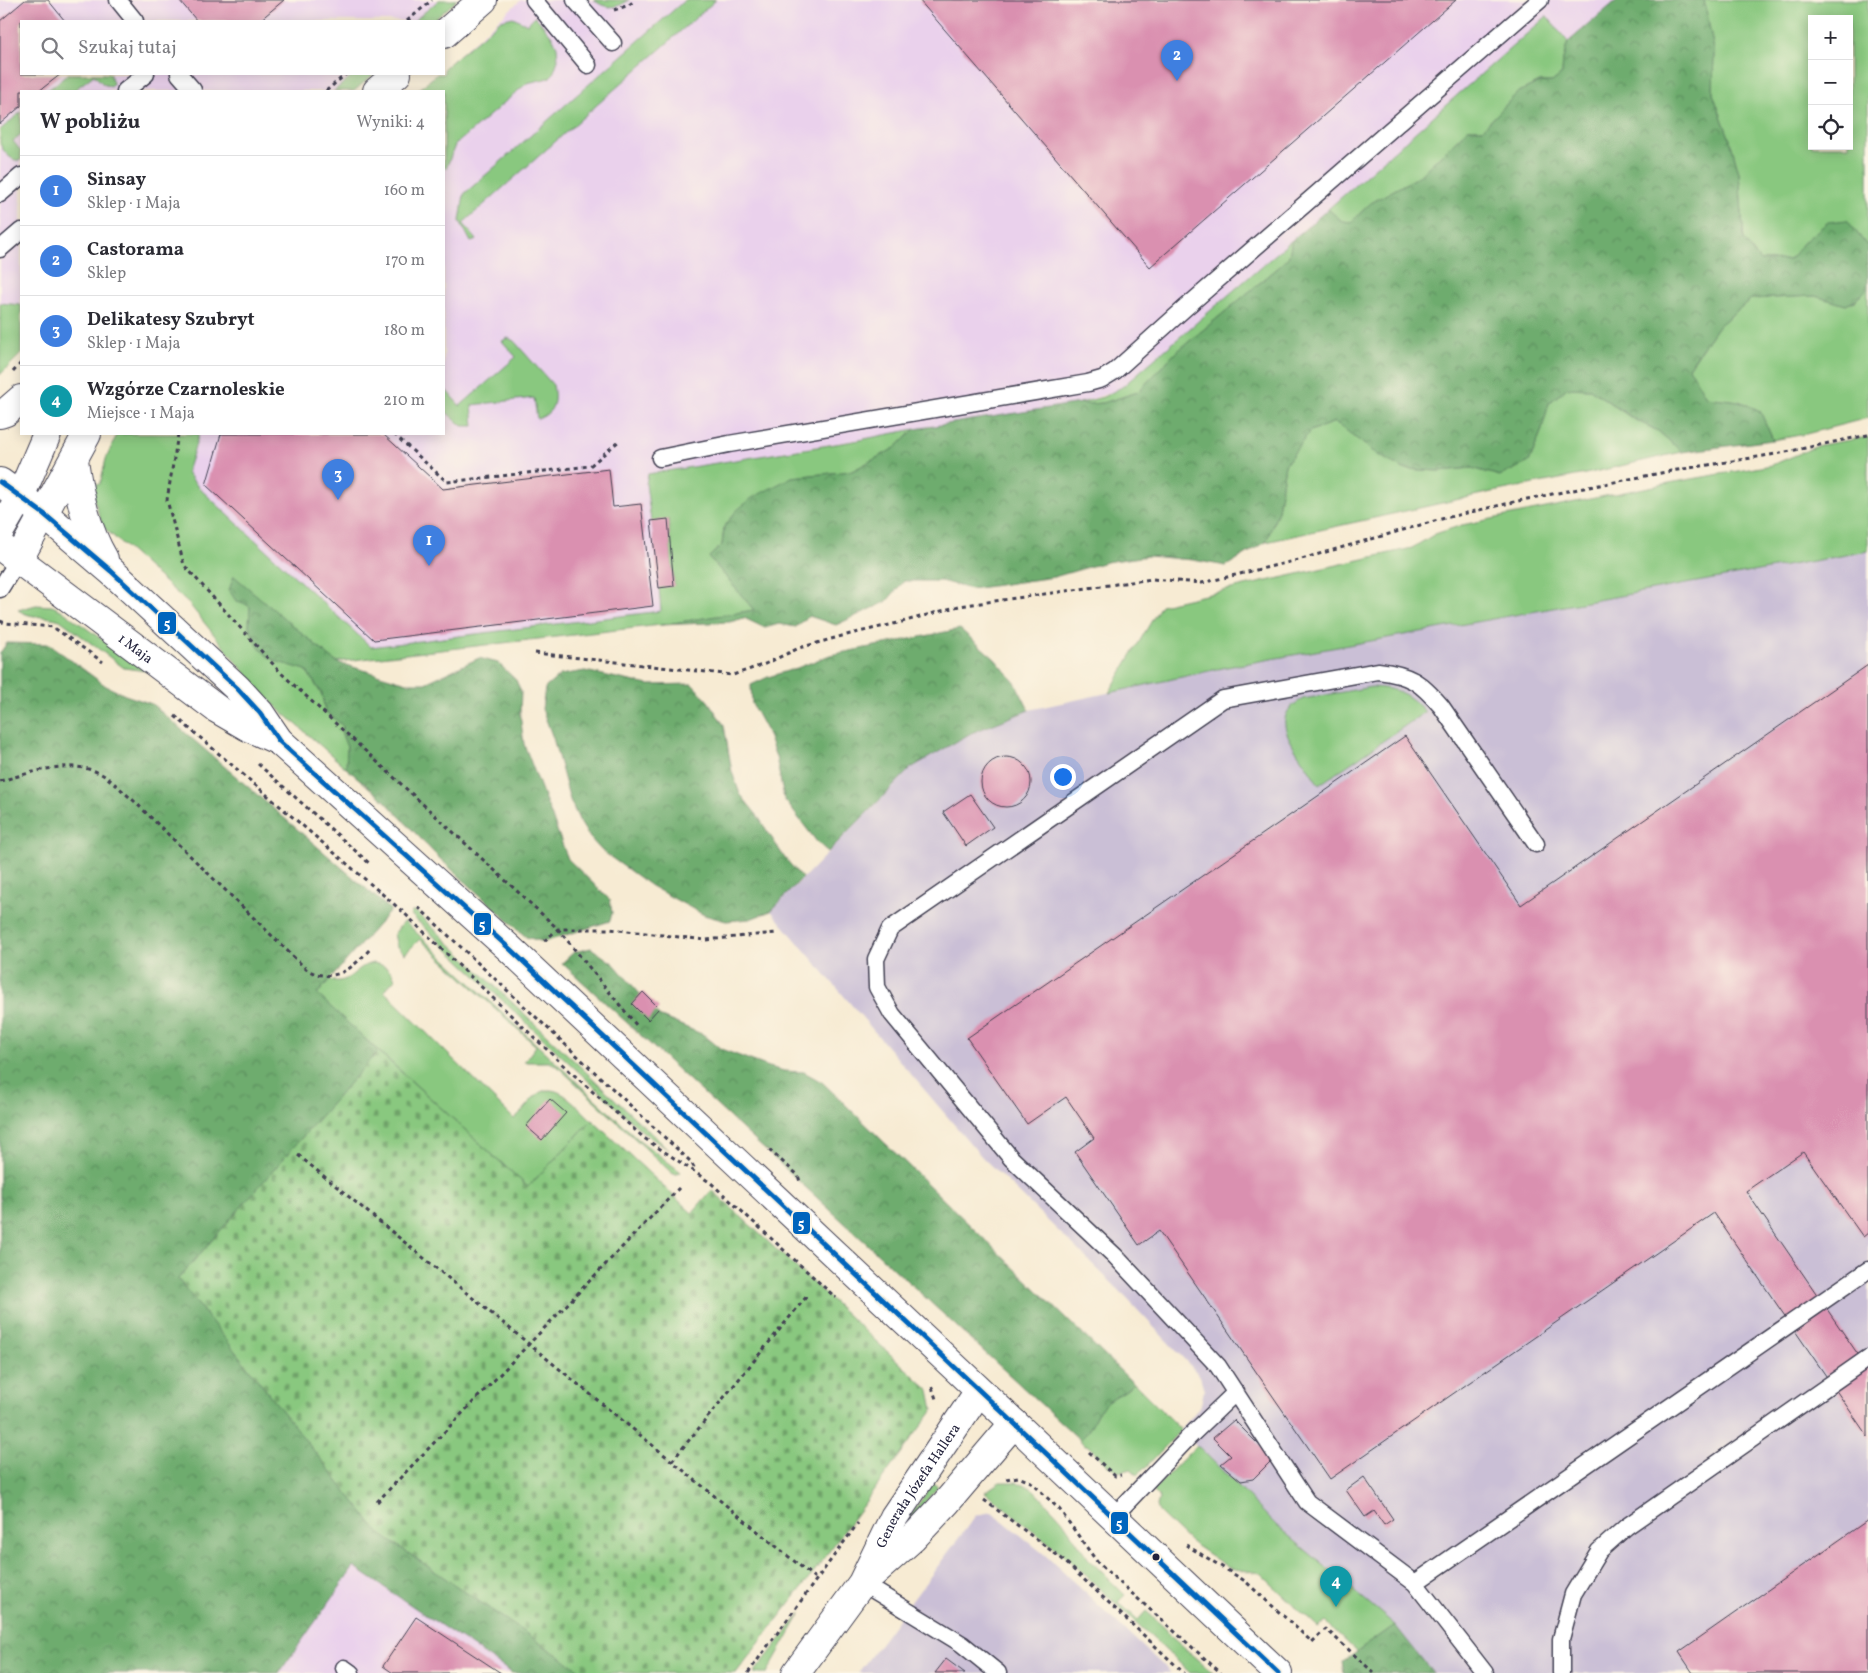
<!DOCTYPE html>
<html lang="pl">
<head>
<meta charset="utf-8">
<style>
	:root { --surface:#fff; --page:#f7f7f7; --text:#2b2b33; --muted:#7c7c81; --line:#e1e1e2; --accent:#d93025 }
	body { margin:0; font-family:Vollkorn,serif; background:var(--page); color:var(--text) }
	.controls { position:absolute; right:15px; top:15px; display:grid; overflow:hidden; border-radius:0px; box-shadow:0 2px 12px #0003 }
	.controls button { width:45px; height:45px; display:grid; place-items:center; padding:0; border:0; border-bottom:1px solid var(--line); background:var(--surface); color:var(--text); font:25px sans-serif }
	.you { position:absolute; left:1062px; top:776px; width:18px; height:18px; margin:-12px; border:4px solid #fff; border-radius:50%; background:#1a73e8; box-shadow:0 0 0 8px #1a73e833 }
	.badge { display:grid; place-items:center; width:32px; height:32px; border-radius:50%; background:var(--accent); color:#fff; font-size:16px; font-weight:700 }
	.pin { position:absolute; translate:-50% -41px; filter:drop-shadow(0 1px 2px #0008) }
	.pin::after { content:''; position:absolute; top:26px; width:18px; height:15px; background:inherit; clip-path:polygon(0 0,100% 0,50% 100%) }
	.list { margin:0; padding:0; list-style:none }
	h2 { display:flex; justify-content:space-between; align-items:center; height:65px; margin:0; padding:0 20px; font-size:21px }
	h2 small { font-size:16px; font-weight:400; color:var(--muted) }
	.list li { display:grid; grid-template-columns:32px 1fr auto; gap:15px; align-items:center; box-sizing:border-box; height:70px; padding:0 20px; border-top:1px solid var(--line) }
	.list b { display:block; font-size:19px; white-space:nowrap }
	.list p { margin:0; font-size:16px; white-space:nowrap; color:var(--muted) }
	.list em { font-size:16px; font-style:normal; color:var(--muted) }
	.icon { flex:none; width:28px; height:28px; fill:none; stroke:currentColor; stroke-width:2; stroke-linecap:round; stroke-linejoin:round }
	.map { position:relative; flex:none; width:1868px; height:1673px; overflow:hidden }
	.search { position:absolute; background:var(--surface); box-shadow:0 2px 12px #0003; left:20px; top:20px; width:425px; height:55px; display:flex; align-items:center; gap:12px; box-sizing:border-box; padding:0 18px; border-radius:0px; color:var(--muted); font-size:19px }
	.panel { position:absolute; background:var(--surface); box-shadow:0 2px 12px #0003; left:20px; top:90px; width:425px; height:345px; border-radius:0px }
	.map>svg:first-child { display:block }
	.built { fill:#ead1ec }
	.industrial { fill:#cabfd6 }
	.green { fill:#89c87f; stroke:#56755d; fill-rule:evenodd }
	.forest { fill:url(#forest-crowns); stroke:#486754 }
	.cemetery { fill:url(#cemetery-stones); stroke:#56755d }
	.building { fill:#da90b0 }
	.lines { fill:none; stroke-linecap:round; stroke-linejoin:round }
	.lane-casing { stroke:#424052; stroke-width:19 }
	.secondary-casing { stroke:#424052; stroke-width:30 }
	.path { stroke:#424052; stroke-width:3; stroke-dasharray:4 4; stroke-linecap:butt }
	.lane { stroke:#fff; stroke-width:16 }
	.secondary { stroke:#fff; stroke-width:28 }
	.bus-1-casing { stroke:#fcf5e5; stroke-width:9 }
	.bus-1 { stroke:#0065bd; stroke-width:5 }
	.bus-dot { fill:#22223b; stroke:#fcf5e5; stroke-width:2 }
	.labels { text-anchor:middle; stroke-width:4.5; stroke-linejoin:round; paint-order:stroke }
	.street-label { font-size:14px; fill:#22223b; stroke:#fcf5e5 }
	.line-badge { stroke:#fcf5e5; stroke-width:2 }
	.badge-label { font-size:14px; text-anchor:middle; font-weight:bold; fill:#fff }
</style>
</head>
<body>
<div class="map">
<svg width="1868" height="1673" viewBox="0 0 1868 1673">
	<defs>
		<pattern id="forest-crowns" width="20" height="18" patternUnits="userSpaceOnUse" patternTransform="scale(1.25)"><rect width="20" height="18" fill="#6eac6e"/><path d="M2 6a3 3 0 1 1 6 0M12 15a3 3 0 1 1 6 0" fill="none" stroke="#5a8c5c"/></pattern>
		<pattern id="cemetery-stones" width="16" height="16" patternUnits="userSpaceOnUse" patternTransform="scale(1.25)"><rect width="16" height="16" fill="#89c87f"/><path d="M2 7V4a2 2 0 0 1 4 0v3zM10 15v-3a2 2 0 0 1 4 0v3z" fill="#70a269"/></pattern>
	</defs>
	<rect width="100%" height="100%" fill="#fcf5e5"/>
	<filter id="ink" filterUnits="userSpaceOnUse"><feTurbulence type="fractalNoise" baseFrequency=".02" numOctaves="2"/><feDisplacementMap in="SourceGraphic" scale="10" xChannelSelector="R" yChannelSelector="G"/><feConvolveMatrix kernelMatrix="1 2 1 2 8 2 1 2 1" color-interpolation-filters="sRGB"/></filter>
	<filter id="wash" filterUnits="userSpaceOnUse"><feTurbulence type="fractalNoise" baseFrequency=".0096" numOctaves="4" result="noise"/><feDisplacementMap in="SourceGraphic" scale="20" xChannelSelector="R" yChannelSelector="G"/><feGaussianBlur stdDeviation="1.12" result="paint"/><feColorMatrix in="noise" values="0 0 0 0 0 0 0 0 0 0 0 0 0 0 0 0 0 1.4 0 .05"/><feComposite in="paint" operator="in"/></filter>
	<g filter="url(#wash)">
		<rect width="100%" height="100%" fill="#f7ebd3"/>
		<path class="built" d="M0 0H457L433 21H21V74H374L354 91H21V305L0 303Z
			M521 0H1617L1568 42 1547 16 1328 209 1122 387 1115 391 1080 403 648 474 709 557 754 610 661 625 336 662 117 434H444V91H417L437 74H444V68Z
			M354 1567 512 1673H279Z"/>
		<path class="industrial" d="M1868 551V1673H1433L1395 1625 1277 1526 1181 1430 1201 1405 1204 1390 1200 1376 1113 1284 982 1157 771 911 911 768 971 733 1029 710 1227 667Z
			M992 1512 1045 1555 1171 1673H858L976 1515Z"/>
		<path class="green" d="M439 0H457L433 21H414Z
			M594 0H629C618 8 606 10 594 0Z
			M685 0H716L463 223 477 240 471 242 460 221 464 194Z
			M1704 0H1868V247L1847 220 1806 240 1789 260 1760 261 1744 241 1739 173 1730 140 1713 94 1714 50ZM1812 19H1849V146H1812Z
			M535 16 552 36 557 47 558 60 553 74 549 78 527 83 455 145 446 169 444 166V91H417L437 74H444V68L501 20 513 17 527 24Z
			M1547 16 1568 42 1563 59 1562 74 1552 82H1540L1518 92 1483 129H1468L1419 176 1371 203 1351 222 1342 221 1328 209Z
			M68 74H110L113 83 111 87 103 84 94 75 73 91H47Z
			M354 74H374L354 91H334Z
			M21 112V134L13 141 21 151V160C13 163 2 151 0 143 0 139 0 134 0 130Z
			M1292 240 1289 256 1279 267 1174 354 1138 392 1103 403 1088 404 1080 403 1103 397 1122 387Z
			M1868 288V418L1806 434 1773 440 1760 411 1739 401 1706 397 1689 368 1717 327 1751 299 1815 296 1846 305 1856 300Z
			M0 303 21 305V354L0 375Z
			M508 338 514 341 553 385C556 401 555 413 537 419L534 398 472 405 474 426H462L444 410V392L446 390 460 406 516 357 502 341Z
			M1567 388 1590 389 1633 419 1658 431 1682 452 1581 475 1487 493 1266 542 1278 511 1285 465 1310 431 1335 422 1378 455 1404 469 1439 471 1472 468 1500 476 1529 462 1541 432 1549 403Z
			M915 429 895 448 852 471 792 477 724 527 722 545 709 557 754 610 661 625 336 662 234 577 236 601 244 603 250 607 249 626 258 646 294 666 306 670 322 695 325 711 344 726 341 732 347 747 346 768 264 696 189 604 103 527 89 484H100L106 459 117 434H199L187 472 198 487 371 647 661 611 659 588 674 585 668 519 651 521 646 484 648 474 854 441Z
			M1868 437V551L1227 667 1109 693 1161 605 1412 548 1435 534 1462 525 1669 483 1772 465 1820 445Z
			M36 605 52 606 61 610 146 671 124 668 60 620C45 615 31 619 18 610Z
			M1371 687C1396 688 1409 693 1425 712L1319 785C1313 775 1306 765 1299 755 1285 733 1274 714 1303 699Z
			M414 910 669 1150 644 1133 410 914Z
			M404 921 638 1139 681 1172 678 1174H673L556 1065 549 1062H524L536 1046 420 939 405 954 397 947 394 934Z
			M373 963C384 965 391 968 395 979L384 991 514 1119C523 1112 529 1100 539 1093 559 1081 578 1108 592 1120L528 1187 317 995 329 980C351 986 354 966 373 963Z
			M1134 1383 1181 1430 1138 1475 1131 1469 1119 1472 1108 1465 1087 1445 1085 1446 1080 1440C1092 1430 1093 1417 1102 1407 1111 1396 1125 1394 1134 1383Z
			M1197 1445 1277 1526 1395 1625 1357 1652 1326 1622 1318 1628 1260 1573 1229 1568 1189 1541 1159 1512 1157 1506 1159 1498 1152 1491Z
			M1000 1482H1015L1024 1484 1034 1490 1062 1520 1088 1558 1125 1595 1118 1602 1138 1620 1146 1611 1166 1629 1169 1635 1213 1673H1190L1065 1556 985 1492Z
			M933 1483 938 1487 897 1535Z
			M801 1613 767 1673H754Z"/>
		<path class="forest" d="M1617 0H1704L1714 50 1713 94 1730 140 1739 173 1744 240 1760 261 1789 260 1806 240 1828 222 1847 220 1868 247V288L1856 300 1846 305 1815 296 1751 299 1717 327 1689 367 1706 397 1739 401 1760 411 1773 440 1682 452 1658 431 1634 419 1590 389 1567 388 1549 403 1541 432 1529 462 1500 476 1472 468 1439 471 1404 469 1378 455 1335 422 1310 431 1285 465 1278 511 1266 542 1226 566 1193 560 1148 556 1106 562 1054 577 971 589 941 581H904L886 602 836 625 809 616 796 627 779 624 765 628 744 618 730 622 661 625 754 610 709 557 722 545 724 527 736 511 752 498 792 477 852 471 895 448 915 429 1080 403 1088 404 1103 403 1138 392 1174 354 1279 267 1289 256 1292 240 1328 209 1342 221 1351 222 1371 203 1419 176 1468 129H1483L1518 92 1540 82H1552L1562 74 1563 59 1568 42Z
			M234 576 336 662 407 683H425L479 658 498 663 516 680 521 692 520 714 524 744 568 859 610 900 612 913 610 921 544 942 526 937 437 856 385 801 346 768 347 747 341 732 343 726 325 711 322 694 306 670 278 662 267 656 258 646 249 626 250 607 244 603 236 601 229 590Z
			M960 629 995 659 1016 684 1029 710 971 733 911 768 828 852 817 842 784 799 776 757 766 730 752 704 751 685 768 677 797 668 830 655Z
			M7 643 49 644 106 686 125 695 152 704 391 910 317 994 378 1051 178 1279 379 1533 584 1673H512L354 1567 279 1673H0V653Z
			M585 671 649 685 692 684 708 701 724 725 732 772 740 794 757 815 784 857 802 878 771 911 750 919 726 921 704 915 651 886 602 851 590 838 580 822 570 800 553 738 542 709 545 688 560 675Z
			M591 948 614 964 659 1016 704 1035 721 1049 769 1067 784 1071 804 1072 822 1082 1133 1383C1125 1394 1111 1396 1102 1407 1093 1417 1092 1430 1080 1440L562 963 574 952Z
			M1395 1625 1433 1673H1345L1343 1662Z"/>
		<path class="cemetery" d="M378 1051 528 1187 592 1120 692 1213 712 1190 929 1390 933 1410 811 1576 736 1673H584L379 1533 178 1279Z"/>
		<g id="blocks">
			<path class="building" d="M25 0H48L65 21H21V74H61L39 91H21V106L0 124V21Z
				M179 0H284L259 21H197Z
				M919 0H1456L1150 267Z
				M221 434H383L443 489 609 469 613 507 641 504 653 606 374 640 206 485Z
				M668 519 674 586 659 588 651 521Z
				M1868 665V1233L1863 1237 1803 1152 1746 1191 1868 1369V1437L1714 1213 1330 1479 1159 1231 1139 1245 1075 1152 1094 1138 1066 1097 1027 1124 967 1038 1405 736 1521 905Z
				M981 782a25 25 0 1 1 50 0a25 25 0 1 1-50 0Z
				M970 794 993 827 966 846 943 812Z
				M643 992 659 1008 648 1020 632 1004Z
				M550 1099 566 1113 542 1140 526 1126Z
				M1234 1420 1273 1459 1253 1479 1241 1481 1221 1464 1231 1456 1213 1438Z
				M1364 1477 1393 1519 1384 1525 1374 1511 1365 1517 1346 1490Z
				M1868 1520V1673H1693L1679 1652Z
				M416 1617 501 1673H393L383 1666Z
				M946 1659 965 1673H935Z"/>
		</g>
	</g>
	<g filter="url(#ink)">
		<use href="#blocks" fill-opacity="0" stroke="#424052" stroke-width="1"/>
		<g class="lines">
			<defs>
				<path id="lane" d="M118 0 135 21
					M534 0 588 65
					M575 0 613 43
					M179 74 193 90 191 91
					M125 91 146 74
					M0 194 21 176
					M0 249 21 231
					M660 458 729 444 1088 383 1102 379 1115 371 1184 309 1540 0
					M0 589 19 559
					M1113 1517 1189 1437 1236 1392
					M862 1583 962 1644 998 1673
					M1415 1583 1868 1270
					M344 1668 351 1673
					M1485 1673 1415 1583 1307 1502 1218 1366 1115 1256 1011 1158 892 1014 877 987 876 959 890 929 1223 699 1378 671C1411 675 1420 682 1441 706L1536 844
					M1561 1673V1639L1573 1594 1599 1551 1626 1527 1868 1358"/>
				<g id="secondary">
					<path d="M444 34 483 0"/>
					<path d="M377 91 397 74"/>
					<path d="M0 414 6 412 21 399"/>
					<path d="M74 460C79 495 86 528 104 559"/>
					<path d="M0 482 44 514 111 571 237 688 260 713 279 741 510 949 1014 1423 1278 1673"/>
					<path d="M0 531 20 497 47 434"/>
					<path id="s1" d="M0 546 217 709 248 727 279 741"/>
					<path d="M19 559 87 434"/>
					<path d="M870 1576 913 1538 946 1503 1014 1423"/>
					<path id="s2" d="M796 1673 862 1583 894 1517 979 1391"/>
				</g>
			</defs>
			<use href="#lane" class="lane-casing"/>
			<use href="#secondary" class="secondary-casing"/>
			<path class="path" d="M614 10 629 5 635 0
				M407 21 432 0
				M326 91 346 74
				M13 372 21 363
				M178 434 167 500 184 565 281 673 558 929 637 1026
				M394 434 447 482 590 466 620 440
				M0 621 5 623 53 627 103 662
				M535 653 733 675 765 664 799 648 842 636 902 622 959 606 1152 579 1202 583 1298 560 1445 518 1527 499 1671 471 1776 454 1868 435
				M175 716 402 911 562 1064 644 1138 711 1183 836 1298
				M258 764 369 863
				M0 781C31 773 72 757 103 775 113 781 123 792 133 800L307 970C334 984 352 969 370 949
				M418 907 691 1162 696 1171
				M544 941 558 929H610L706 940 776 933
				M769 1150 798 1175 800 1182
				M298 1155 816 1579
				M932 1387 937 1402
				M1089 1452 1115 1476 1121 1475
				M672 1461 807 1296
				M1006 1479 1018 1477 1031 1482 1060 1510 1098 1563 1221 1673
				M984 1500 1061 1558 1184 1673
				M377 1502 679 1188
				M1186 1545 1245 1581 1312 1642 1326 1629 1374 1673
				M748 1673 858 1523"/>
			<use href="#lane" class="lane"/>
			<use href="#secondary" class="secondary"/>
			<defs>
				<path id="bus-1" d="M0 482 44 514 111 571 237 688 260 713 279 741 510 949 1014 1423 1278 1673"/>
			</defs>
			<use href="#bus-1" class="bus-1-casing"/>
			<use href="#bus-1" class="bus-1"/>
		</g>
	</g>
	<circle class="bus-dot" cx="1156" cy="1557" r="4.5"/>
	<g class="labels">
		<g class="street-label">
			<text dy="5" stroke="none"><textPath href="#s1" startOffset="170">1 Maja</textPath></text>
			<text dy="5" stroke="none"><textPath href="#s2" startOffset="224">Generała Józefa Hallera</textPath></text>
		</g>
	</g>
	<g class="line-badge">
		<rect x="157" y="611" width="20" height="24" rx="5" fill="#0065bd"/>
		<rect x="473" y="912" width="19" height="24" rx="5" fill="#0065bd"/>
		<rect x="792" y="1211" width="19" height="24" rx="5" fill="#0065bd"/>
		<rect x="1110" y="1511" width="19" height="24" rx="5" fill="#0065bd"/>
	</g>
	<g class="badge-label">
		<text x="167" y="628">5</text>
		<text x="482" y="929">5</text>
		<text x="801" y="1228">5</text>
		<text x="1119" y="1528">5</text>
	</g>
</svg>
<div class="controls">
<button>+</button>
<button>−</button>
<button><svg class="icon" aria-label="locate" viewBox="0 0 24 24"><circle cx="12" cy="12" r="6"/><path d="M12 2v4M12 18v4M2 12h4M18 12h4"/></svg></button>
</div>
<div class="you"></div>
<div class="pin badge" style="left:429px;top:566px;background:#3f7fe0">1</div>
<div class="pin badge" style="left:1177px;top:81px;background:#3f7fe0">2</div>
<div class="pin badge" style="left:338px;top:500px;background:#3f7fe0">3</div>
<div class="pin badge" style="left:1336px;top:1607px;background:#0f9aa8">4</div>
<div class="search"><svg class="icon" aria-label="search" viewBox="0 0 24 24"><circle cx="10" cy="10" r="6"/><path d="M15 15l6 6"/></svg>Szukaj tutaj</div>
<section class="panel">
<h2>W pobliżu<small>Wyniki: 4</small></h2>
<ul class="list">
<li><span class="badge" style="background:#3f7fe0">1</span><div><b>Sinsay</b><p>Sklep · 1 Maja</p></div><em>160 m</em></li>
<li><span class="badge" style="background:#3f7fe0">2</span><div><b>Castorama</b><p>Sklep</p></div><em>170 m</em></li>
<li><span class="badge" style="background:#3f7fe0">3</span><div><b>Delikatesy Szubryt</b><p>Sklep · 1 Maja</p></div><em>180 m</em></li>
<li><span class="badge" style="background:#0f9aa8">4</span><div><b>Wzgórze Czarnoleskie</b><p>Miejsce · 1 Maja</p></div><em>210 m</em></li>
</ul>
</section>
</div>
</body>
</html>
